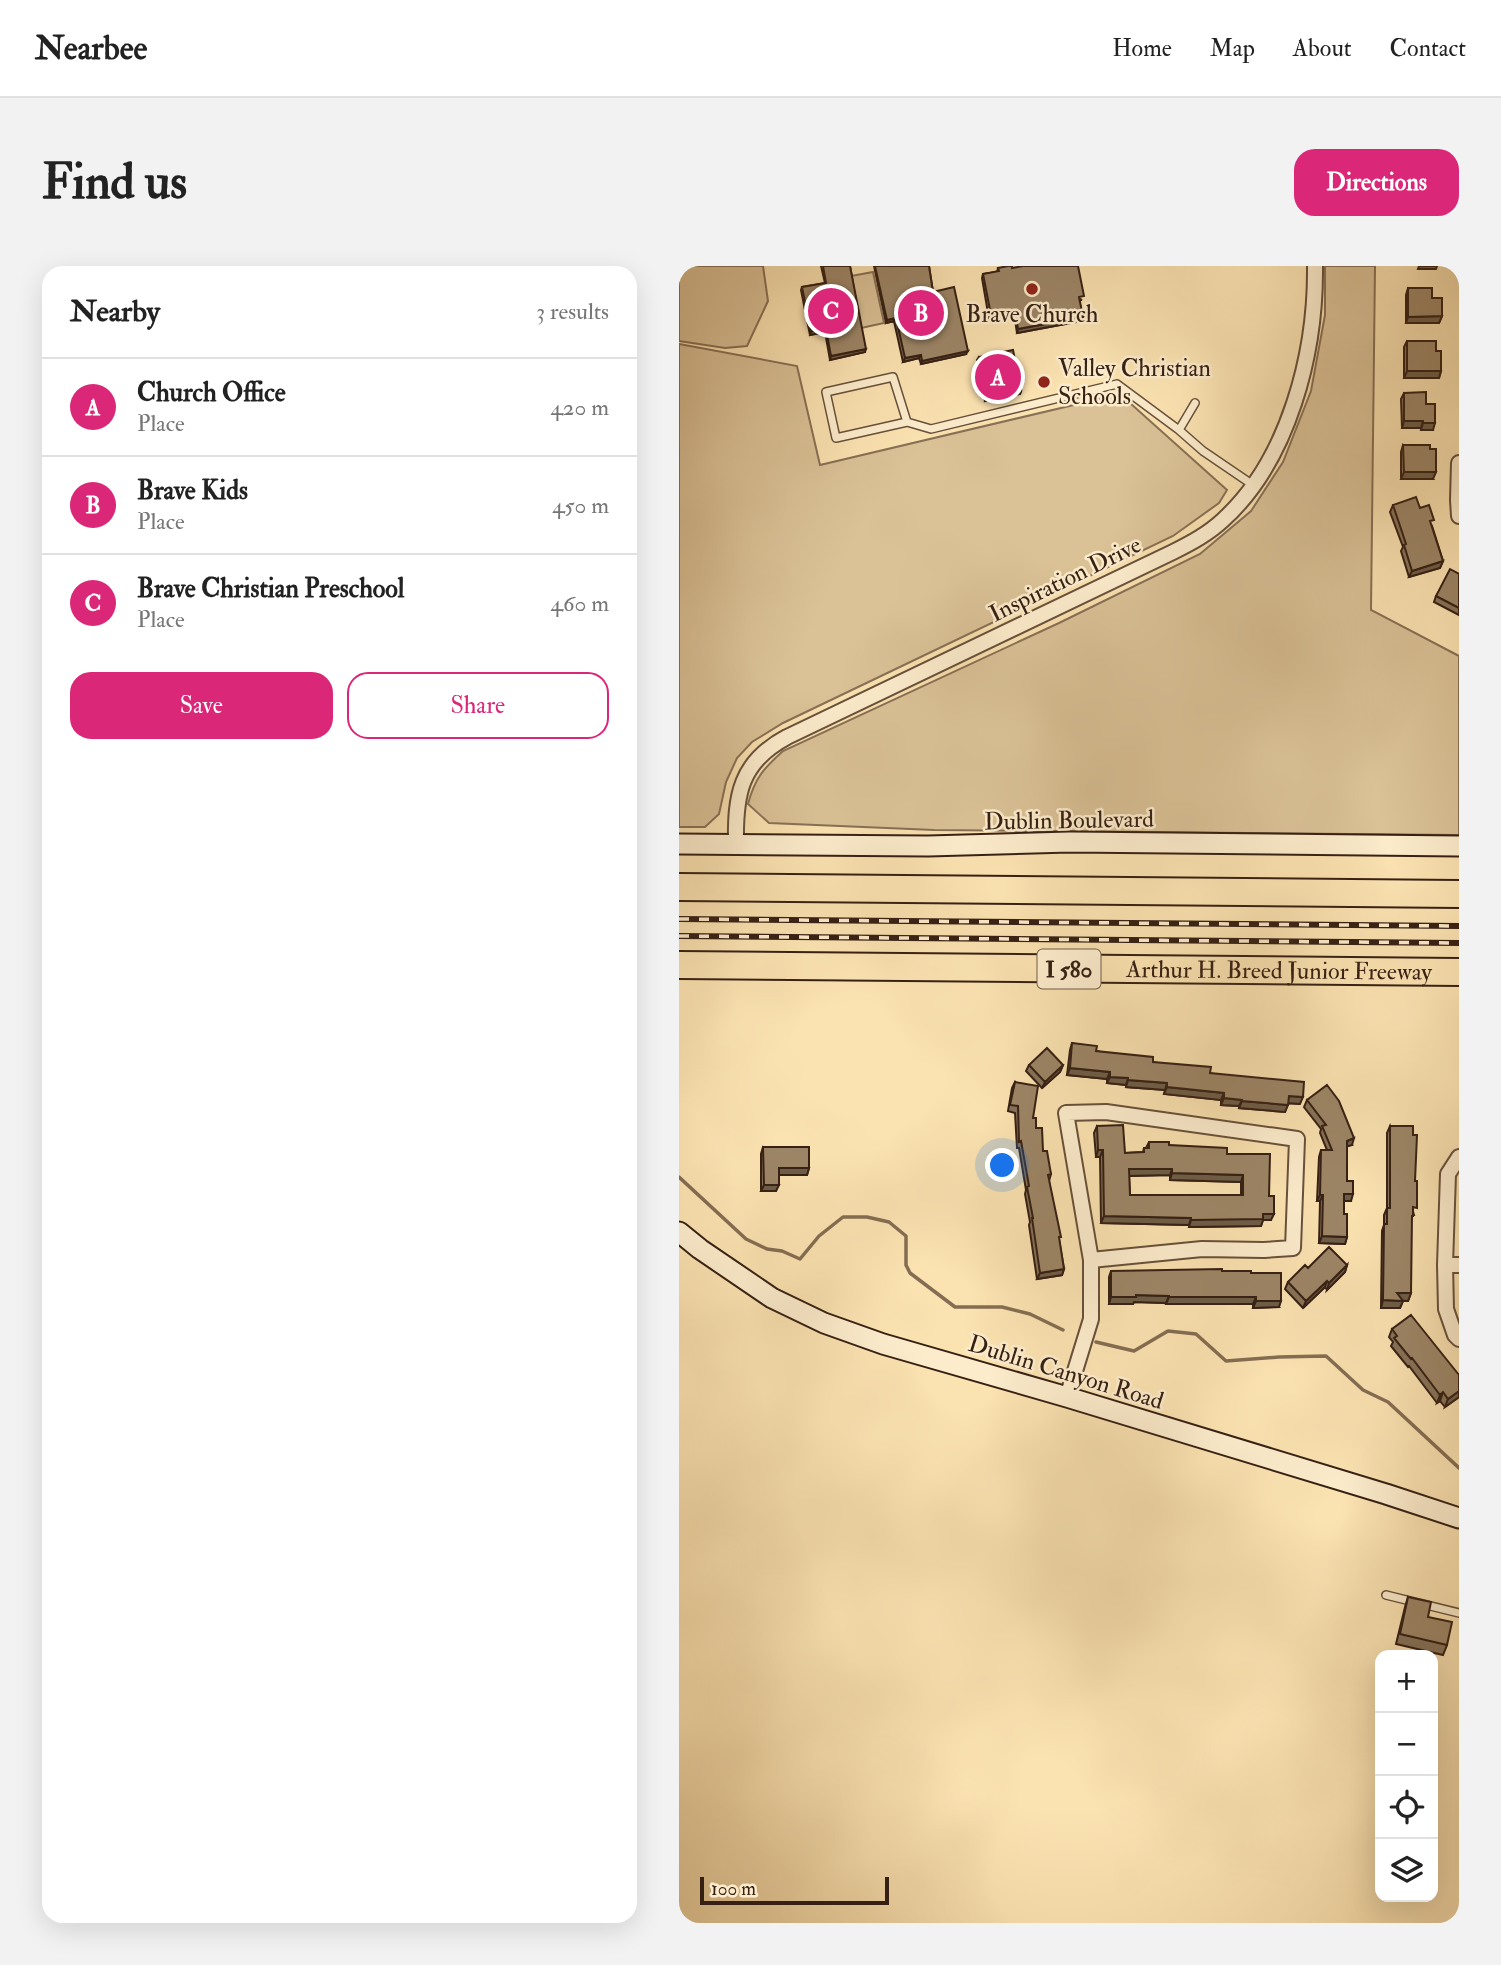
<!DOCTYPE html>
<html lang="en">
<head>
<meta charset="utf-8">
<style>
	:root { --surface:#fff; --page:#f2f2f2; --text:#222; --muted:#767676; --line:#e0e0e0; --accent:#db2777 }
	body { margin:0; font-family:"IM FELL Double Pica",serif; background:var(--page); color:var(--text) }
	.controls { position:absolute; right:21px; bottom:21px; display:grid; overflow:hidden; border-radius:14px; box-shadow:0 7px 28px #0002 }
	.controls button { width:63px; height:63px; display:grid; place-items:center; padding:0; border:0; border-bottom:2px solid var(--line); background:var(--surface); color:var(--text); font:35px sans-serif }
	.scale { position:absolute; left:21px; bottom:18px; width:189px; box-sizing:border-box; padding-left:7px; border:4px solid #362014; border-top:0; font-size:19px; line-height:24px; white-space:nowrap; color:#362014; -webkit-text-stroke:5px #fceccc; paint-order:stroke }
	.you { position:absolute; left:324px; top:900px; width:24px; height:24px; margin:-18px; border:5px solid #fff; border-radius:50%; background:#1a73e8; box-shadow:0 0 0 10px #1a73e833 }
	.badge { display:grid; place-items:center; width:46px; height:46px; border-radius:50%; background:var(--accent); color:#fff; font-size:23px; font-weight:700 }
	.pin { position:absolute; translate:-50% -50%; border:4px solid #fff; box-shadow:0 2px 7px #0006 }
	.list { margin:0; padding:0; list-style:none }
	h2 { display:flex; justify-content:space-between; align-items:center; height:91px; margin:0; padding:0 28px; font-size:30px }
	h2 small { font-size:23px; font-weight:400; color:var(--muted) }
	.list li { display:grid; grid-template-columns:46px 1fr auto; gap:21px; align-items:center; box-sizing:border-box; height:98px; padding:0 28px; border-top:2px solid var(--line) }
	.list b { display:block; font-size:26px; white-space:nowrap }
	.list p { margin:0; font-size:23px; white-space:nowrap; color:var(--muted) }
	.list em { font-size:23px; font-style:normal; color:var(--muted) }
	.actions { display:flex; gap:14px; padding:21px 28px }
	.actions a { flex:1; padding:16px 0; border:2px solid var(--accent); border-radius:21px; text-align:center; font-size:24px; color:var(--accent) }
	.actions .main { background:var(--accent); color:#fff }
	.icon { flex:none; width:38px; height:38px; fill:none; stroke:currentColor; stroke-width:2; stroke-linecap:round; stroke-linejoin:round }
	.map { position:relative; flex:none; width:780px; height:1657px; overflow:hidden; border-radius:21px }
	header { display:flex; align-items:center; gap:42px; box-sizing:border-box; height:98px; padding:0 35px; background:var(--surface); border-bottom:2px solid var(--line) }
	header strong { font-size:33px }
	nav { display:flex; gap:38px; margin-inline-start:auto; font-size:24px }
	.intro { display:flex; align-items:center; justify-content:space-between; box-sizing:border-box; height:168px; padding:0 42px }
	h1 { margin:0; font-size:49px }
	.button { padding:18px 32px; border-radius:21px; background:var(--accent); color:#fff; font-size:24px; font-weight:700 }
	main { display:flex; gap:42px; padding:0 42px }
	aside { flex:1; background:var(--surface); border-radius:21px; box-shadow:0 7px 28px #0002 }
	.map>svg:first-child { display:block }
	.green { fill:#dac196; stroke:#887055; stroke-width:2 }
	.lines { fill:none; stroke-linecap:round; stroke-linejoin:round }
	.stream { stroke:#846d52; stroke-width:3.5 }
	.lane-casing { stroke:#67503b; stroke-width:10 }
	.street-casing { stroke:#67503b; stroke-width:18 }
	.secondary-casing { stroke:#362014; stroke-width:23 }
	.highway-casing { stroke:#362014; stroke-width:30 }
	.lane { stroke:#fceccc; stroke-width:7 }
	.street { stroke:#fceccc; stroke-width:14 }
	.secondary { stroke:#fceccc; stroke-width:19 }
	.highway { stroke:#fbe2b1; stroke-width:26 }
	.rail-casing { stroke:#362014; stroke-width:6 }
	.rail { stroke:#fceccc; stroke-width:3.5; stroke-dasharray:10; stroke-linecap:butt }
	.wall { fill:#867258; stroke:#362014; stroke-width:2; fill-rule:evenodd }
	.shaded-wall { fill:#6d5d47; stroke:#362014; stroke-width:2 }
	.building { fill:#9c8566; stroke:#362014; stroke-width:2; fill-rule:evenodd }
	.poi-dot { fill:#8f2418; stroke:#fceccc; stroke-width:2.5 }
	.labels { text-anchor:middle; stroke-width:5; stroke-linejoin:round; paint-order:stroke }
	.shield { fill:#fceccc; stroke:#715d4b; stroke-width:2 }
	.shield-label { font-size:23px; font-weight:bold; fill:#362014 }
	.poi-label { font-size:24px; fill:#362014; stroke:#fceccc }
	.street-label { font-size:24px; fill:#362014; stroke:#fceccc }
</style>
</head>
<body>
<header>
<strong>Nearbee</strong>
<nav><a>Home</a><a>Map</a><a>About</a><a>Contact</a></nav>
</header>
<div class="intro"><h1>Find us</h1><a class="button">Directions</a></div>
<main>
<aside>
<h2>Nearby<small>3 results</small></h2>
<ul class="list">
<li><span class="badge">A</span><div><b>Church Office</b><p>Place</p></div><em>420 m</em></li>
<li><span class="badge">B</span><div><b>Brave Kids</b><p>Place</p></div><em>450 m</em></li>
<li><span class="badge">C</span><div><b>Brave Christian Preschool</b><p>Place</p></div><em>460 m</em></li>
</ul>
<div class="actions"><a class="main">Save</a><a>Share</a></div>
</aside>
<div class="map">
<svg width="780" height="1657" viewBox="0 0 780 1657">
	<rect width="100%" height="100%" fill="#fbe2b1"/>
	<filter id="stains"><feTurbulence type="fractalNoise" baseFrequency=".00286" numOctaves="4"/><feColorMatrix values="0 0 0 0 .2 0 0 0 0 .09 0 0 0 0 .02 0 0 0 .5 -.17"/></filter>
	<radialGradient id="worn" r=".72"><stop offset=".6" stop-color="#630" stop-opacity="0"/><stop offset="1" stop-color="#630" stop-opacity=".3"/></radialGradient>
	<path class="green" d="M0 0H84L89 35 68 80 46 82 0 75Z
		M646 0H696L692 344 780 390V569L255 564 90 557 69 538C76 512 84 503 104 485L380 357 521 288 572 245 604 196 632 125 646 49Z
		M194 6 205 57 182 62 172 10Z
		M0 78 118 100 141 199 441 128 548 224 540 237 494 270 104 457 73 476 58 492 47 516 40 548 26 561H0Z"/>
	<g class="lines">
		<path class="stream" d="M0 911 67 973 88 983 103 985 121 993 140 970 164 951H188L210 956 227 970V999L231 1007 276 1041H323L351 1048 384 1064
			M417 1076 455 1085 489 1065 517 1068 547 1095 600 1091 647 1090 684 1124 709 1136 780 1202"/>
		<defs>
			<path id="lane" d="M228 156 157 172 147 126 214 111 228 156 252 163 438 118 500 164 524 185 574 219
				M500 164 516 137
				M707 1329 780 1347"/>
			<path id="street" d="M780 197 779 234 780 250
				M57 578C56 529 61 496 108 471L494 286C512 277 529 268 544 254 610 194 637 87 636 0
				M780 891 769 908 766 999 767 1043 776 1069 780 1073
				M766 999H780
				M388 1131 412 1053V994L387 847 427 846 618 873 614 982 585 984 523 983 412 994"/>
			<path id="secondary" d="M0 578 249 580 391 576 780 580
				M0 966 21 983 93 1032 145 1057 204 1078 388 1131 707 1228 780 1252"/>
			<g id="highway">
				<path d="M0 621 780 628"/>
				<path id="s1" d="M0 699 780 706"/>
			</g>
		</defs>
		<use href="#lane" class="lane-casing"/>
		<use href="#street" class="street-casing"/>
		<use href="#secondary" class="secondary-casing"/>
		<use href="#highway" class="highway-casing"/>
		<use href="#lane" class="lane"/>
		<use href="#street" class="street"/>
		<use href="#secondary" class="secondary"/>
		<use href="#highway" class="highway"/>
		<defs>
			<path id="rail" d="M0 653 780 660
				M0 670 780 677"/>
		</defs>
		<use href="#rail" class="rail-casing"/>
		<use href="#rail" class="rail"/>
	</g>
	<path class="wall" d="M142 0H171L186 86 151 94 146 66 131 69 122 24 123 21 146 17Z
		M195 0H250L254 26 287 88 242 98 240 92 224 96 215 55 207 57Z
		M319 2H333L403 34H400L404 51 402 55 338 67 335 48 310 53 303 12 304 8 318 6Z
		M729 22 753 32 763 50 760 57H727V29Z
		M728 75 757 85 762 105 760 112H725V81Z
		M300 91 342 125 341 128 306 135 298 94Z
		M725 127 747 138 754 164H742V162H723L722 133Z
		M724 179 754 213H722V186Z
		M714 239 741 242 753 260 764 295 761 302 730 311 722 285 724 281 711 246Z
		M780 308V349L755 336 757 330Z
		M393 777 417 785 531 807 621 838 609 837 606 846 560 842V840L542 839V834L485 828 486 824 447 821V819L428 817V813L388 809 391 784Z
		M350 799H384L381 806 363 822 347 805Z
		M336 816 354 852 364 885 372 908 370 915 385 1003 383 1009 358 1013 350 959 351 956 346 928 347 924 340 882H338L336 847 329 845 333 822Z
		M628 834 673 879 668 880V915L672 935H665V948L668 971 666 978 640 977 641 935H638L640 891 642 884H648L641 867 642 863 625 841Z
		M418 860 446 887 464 886 465 882H467L470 876 548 888 590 930 592 954H584L582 960 510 961V959L422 957 421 891H417L415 867ZM491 909V914L562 916V929H451L450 910Z
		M711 860 735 949H734L732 954V1027L729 1035H724L721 1042H702L703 965 705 959V949L708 942V867Z
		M84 881 130 902 128 909H100L97 925H82V888Z
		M668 999 666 1006 648 1024 646 1021 624 1042 606 1023 609 1016 629 1002Z
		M432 1005H543L572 1007 600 1041 574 1042V1038H487V1037L455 1036 454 1038H430V1011Z
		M713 1063 780 1109V1131L766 1141 761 1135 758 1137 730 1100 729 1101 712 1080 714 1076 710 1071Z
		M729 1331 749 1351 768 1379 764 1389 717 1378 726 1341Z"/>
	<path class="shaded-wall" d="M740 0H758L757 3H739Z
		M336 45 335 48 310 53 312 49Z
		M763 50 760 57H727L729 51Z
		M404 51 402 55 338 67 339 63Z
		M217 52 215 55 207 57 208 54Z
		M147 63 146 66 131 69 132 65Z
		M187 83 186 86 151 94 152 90Z
		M289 85 287 88 242 98 243 95Z
		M242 89 240 92 224 96 226 92Z
		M728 105H762L760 112H725Z
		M342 125 341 128 306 135 307 131Z
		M725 155H744L742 162H723Z
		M744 157H756L754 164H742Z
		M725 206H757L754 213H722Z
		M764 295 761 302 730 311 733 305Z
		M384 799 381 806 363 822 366 816Z
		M391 802 431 806 428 813 388 809Z
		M431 811 449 812 447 819 428 817Z
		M449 814 488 817 486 824 447 821Z
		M488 821 545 827 542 834 485 828Z
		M610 830 624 831 621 838 607 837Z
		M545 832 563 834 560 840 542 839Z
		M563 835 609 839 606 846 560 842Z
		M675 872 673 879 666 881 668 875Z
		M419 884H424L421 891H417Z
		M100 902H130L128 909H97Z
		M450 903H493L491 909 447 910Z
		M493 907 564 909 562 916 491 914Z
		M85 919H100L97 925H82Z
		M665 928H674L672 935H663Z
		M641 929H644L641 935H638Z
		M584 948H595L592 954H584L582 960 510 961 512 954Z
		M425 950 512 952 510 959 422 957Z
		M643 970 668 971 666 978 640 977Z
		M668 999 666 1006 648 1024 650 1017Z
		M385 1003 383 1009 358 1013 361 1007Z
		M648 1015 646 1021 624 1042 627 1035Z
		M718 1027H732L729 1035 715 1034Z
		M457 1029 490 1030 487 1037 455 1036 454 1038H430L432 1031Z
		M490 1031H577L574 1038H487Z
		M704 1034 724 1035 721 1042H702Z
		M577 1035H602L600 1041 574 1042Z
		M780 1125V1131L766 1141 769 1133Z
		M764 1126 761 1135 758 1137 761 1129Z"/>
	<path class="building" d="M144 0H171L187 83 152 90 147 63 132 65 123 21 147 17Z
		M196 0H250L254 26 275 21 289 85 243 95 242 89 226 92 217 52 208 54Z
		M329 0H333V2L344 0H399L405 30 400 31 404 51 339 63 336 45 312 49 304 8 320 5 319 2Z
		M729 22H753V32H763V50L729 51Z
		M728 75H757V85H762V105H728Z
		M334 84 342 125 307 131 300 91Z
		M747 126V138H756V157H744V155H725V127Z
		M724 179H751V183H757V206H725Z
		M737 231 741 242 750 239 755 254 751 255 764 295 733 305 725 279 727 278 714 239Z
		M771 303 780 308V342L757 330Z
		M393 777 418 780 417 785 474 791V796L532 801 531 807 625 816 624 831 610 830 609 839 563 835V834L545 832V827L488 821V817L449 814V812L431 811V806L391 802Z
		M368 782 384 799 366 816 350 799Z
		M336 816 359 820 354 852H357V862H363L364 885H368L372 908 369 909 382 971H380L385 1003 361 1007 353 952H354L348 921 350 920 342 875 340 876 339 840 331 839Z
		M648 819 660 835 675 872 668 875V915H674V928H665V948H668V971L643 970 644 929H641L642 884H653L643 860 647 859 628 834Z
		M444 859 446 887 465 886V882H470V876H490V879L548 882V888H591L590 930H595V948H584V953L512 954V952L425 950 424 884H419L418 860ZM450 903H493V907L564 909V929H451Z
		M711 860H734V869H738L736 915H738V942L734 941V950H733L732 1027H718L724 1035 704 1034 705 958H708V942H711Z
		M84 881H130V902H100V919H85Z
		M650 981 668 999 650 1017 648 1015 627 1035 609 1016 626 999 629 1002Z
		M543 1003V1005H572V1007H602V1035H577V1031H490V1030L457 1029V1031H432V1005Z
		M732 1049 780 1109V1125L769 1133 764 1126 761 1129 733 1092 732 1093 715 1072 718 1070 713 1063Z
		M729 1331 752 1336 749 1351 773 1356 768 1379 721 1368Z"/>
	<g class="poi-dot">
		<circle cx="353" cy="23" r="7"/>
		<circle cx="365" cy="116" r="7"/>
	</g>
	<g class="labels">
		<rect class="shield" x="358.5" y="683.5" width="63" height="39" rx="5"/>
		<g class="shield-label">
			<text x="390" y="711">I 580</text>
		</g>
		<g class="poi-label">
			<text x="353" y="56">Brave Church</text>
			<text x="379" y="110" text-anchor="start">Valley Christian<tspan x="379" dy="28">Schools</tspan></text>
		</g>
		<g class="street-label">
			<text transform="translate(386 313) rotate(-26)" y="8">Inspiration Drive</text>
			<text transform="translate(390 554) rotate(-1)" y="8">Dublin Boulevard</text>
			<text dy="8" stroke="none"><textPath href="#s1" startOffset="600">Arthur H. Breed Junior Freeway</textPath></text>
			<text transform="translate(387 1106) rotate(17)" y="8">Dublin Canyon Road</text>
		</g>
	</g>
	<rect width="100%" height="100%" filter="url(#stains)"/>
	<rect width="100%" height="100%" fill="url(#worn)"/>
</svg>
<div class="controls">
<button>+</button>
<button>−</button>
<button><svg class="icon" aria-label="locate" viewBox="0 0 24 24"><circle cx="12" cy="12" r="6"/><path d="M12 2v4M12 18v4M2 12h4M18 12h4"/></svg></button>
<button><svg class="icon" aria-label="layers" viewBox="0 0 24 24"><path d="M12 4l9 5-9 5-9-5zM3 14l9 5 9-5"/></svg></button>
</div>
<div class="scale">100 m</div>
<div class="you"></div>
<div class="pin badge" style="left:319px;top:111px">A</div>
<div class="pin badge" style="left:242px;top:47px">B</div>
<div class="pin badge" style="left:152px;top:45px">C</div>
</div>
</main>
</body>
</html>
